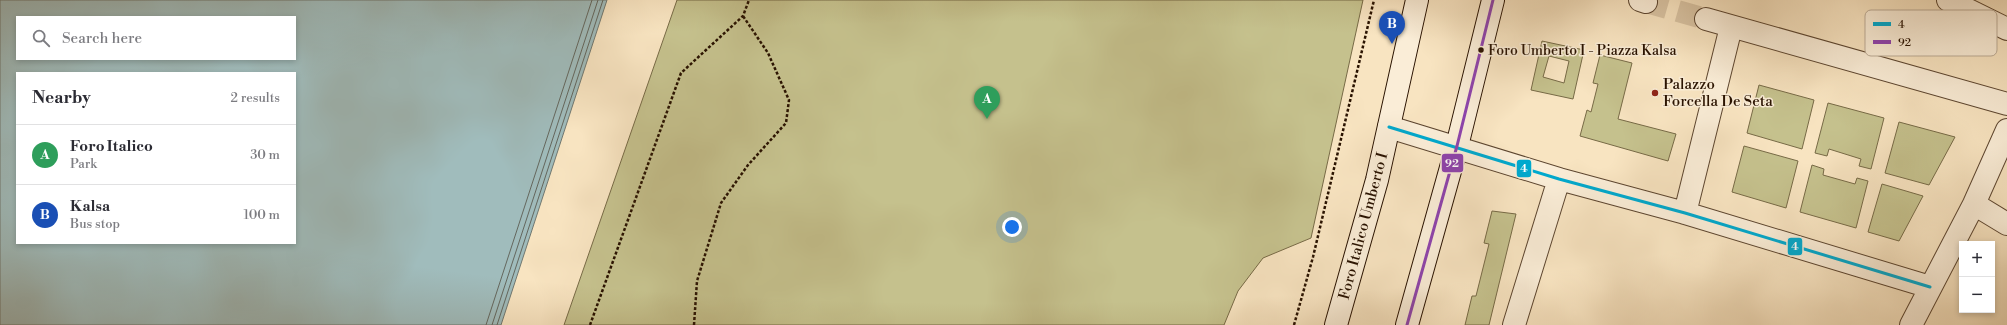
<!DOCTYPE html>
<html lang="en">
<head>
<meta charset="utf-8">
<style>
	:root { --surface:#fff; --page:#f2f2f3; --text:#2b2b33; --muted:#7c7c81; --line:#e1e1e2; --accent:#db2777 }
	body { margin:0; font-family:"Libre Bodoni",serif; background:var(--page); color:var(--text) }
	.controls { position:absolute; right:12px; bottom:12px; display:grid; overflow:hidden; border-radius:0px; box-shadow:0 2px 6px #0003 }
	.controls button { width:36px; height:36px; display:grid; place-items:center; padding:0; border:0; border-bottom:1px solid var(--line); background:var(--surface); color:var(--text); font:20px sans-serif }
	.you { position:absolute; left:1012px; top:227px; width:14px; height:14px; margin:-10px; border:3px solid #fff; border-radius:50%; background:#1a73e8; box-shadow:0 0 0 6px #1a73e833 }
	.badge { display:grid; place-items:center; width:26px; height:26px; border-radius:50%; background:var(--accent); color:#fff; font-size:13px; font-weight:700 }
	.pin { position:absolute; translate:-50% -33px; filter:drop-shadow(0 1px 2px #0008) }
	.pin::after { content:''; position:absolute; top:21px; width:14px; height:12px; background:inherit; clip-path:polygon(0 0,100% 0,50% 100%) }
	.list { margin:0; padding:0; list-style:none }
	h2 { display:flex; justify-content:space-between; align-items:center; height:52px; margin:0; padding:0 16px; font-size:17px }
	h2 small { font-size:13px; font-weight:400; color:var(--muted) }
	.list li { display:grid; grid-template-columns:26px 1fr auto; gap:12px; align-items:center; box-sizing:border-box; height:60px; padding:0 16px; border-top:1px solid var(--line) }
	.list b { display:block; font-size:15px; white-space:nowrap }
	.list p { margin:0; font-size:13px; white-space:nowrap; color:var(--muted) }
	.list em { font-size:13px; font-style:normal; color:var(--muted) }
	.icon { flex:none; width:22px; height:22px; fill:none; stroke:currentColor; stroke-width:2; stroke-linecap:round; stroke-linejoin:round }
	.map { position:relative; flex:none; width:2007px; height:325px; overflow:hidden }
	.search { position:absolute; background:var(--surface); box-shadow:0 2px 6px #0003; left:16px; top:16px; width:280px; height:44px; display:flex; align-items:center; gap:10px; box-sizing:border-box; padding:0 14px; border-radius:0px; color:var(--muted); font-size:15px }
	.panel { position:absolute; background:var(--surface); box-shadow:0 2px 6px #0003; left:16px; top:72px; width:280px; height:172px; border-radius:0px }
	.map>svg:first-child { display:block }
	.green { fill:#c5c18d; stroke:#776a46; fill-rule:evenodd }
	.water { fill:#a0bcbc; stroke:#707871; fill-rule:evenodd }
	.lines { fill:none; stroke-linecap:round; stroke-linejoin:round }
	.shore { stroke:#64675e; stroke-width:1 }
	.street-tunnel { stroke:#d9c4a4; stroke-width:22; stroke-dasharray:22 11; stroke-linecap:butt }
	.street-casing { stroke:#5d4630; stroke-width:24 }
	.secondary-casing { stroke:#291200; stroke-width:24 }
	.path { stroke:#291200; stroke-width:2.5; stroke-dasharray:3 2; stroke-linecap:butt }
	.street { stroke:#faedd7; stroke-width:22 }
	.secondary { stroke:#faedd7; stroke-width:22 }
	.bus-1-casing { stroke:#faedd7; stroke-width:6 }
	.bus-2-casing { stroke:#faedd7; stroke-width:6 }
	.bus-1 { stroke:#00a9ce; stroke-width:3 }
	.bus-2 { stroke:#8e44ad; stroke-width:3 }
	.bus-dot { fill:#291200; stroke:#faedd7; stroke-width:1.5 }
	.poi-dot { fill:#8f2418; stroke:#faedd7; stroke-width:1.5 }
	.labels { text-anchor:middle; stroke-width:3; stroke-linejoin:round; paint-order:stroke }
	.bus-label { font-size:14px; fill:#291200; stroke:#faedd7; text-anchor:start }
	.poi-label { font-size:15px; fill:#291200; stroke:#faedd7; text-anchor:start }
	.street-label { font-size:15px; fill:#291200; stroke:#faedd7 }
	.key { fill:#faedd7; stroke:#bbab96; stroke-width:1 }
	.key-label { font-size:11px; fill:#291200 }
	.line-badge { stroke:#faedd7; stroke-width:1.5 }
	.badge-label { font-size:11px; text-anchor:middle; font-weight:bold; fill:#fff }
</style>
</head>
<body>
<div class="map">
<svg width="2007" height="325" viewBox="0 0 2007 325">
	<rect width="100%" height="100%" fill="#f8e4c1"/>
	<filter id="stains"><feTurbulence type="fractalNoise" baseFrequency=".005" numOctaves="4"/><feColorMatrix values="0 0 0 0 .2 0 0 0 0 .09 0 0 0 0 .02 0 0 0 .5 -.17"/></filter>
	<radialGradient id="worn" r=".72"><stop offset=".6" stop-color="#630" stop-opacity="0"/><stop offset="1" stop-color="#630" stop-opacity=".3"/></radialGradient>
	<path class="green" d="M677 0H1363L1311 238 1263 258 1238 291 1224 325H564Z
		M1542 41 1584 50 1573 99 1531 90ZM1549 56 1569 61 1564 83 1543 77Z
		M1600 55 1632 63 1618 119 1676 134 1668 161 1580 136 1587 110 1591 112 1598 84 1593 83Z
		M1759 85 1814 100 1802 149 1747 133Z
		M1828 103 1884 118 1871 169 1859 166 1861 159 1829 149 1827 156 1815 153Z
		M1899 122 1955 137 1929 185 1885 173Z
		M1744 146 1798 161 1786 208 1732 192Z
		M1812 165 1824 169 1823 175 1855 184 1857 178 1868 181 1856 228 1800 212Z
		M1882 184 1923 196 1899 241 1868 232Z
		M1492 211 1516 214 1489 325H1465L1472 296H1476L1489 244 1484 243Z"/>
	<path class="water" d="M0 0H607L501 325H0ZM17 17H295V59H17ZM17 73H295V243H17Z"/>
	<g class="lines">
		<path class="shore" d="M486 325 592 0
			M492 325 598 0
			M497 325 603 0"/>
		<path class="street-tunnel" d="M1646 2 1706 19"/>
		<defs>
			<path id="street" d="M1640 0 1646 2
				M1948 0 2007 29
				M1706 19 2007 104
				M1389 127 1559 179 1685 213 1930 287
				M1974 204 2007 224
				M1685 213 1731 27
				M1514 325 1559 179
				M1911 325 1974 204 2007 130"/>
			<path id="secondary" d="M1336 325 1377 180 1417 0
				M1407 325 1457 146 1493 0"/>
		</defs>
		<use href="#street" class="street-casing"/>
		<use href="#secondary" class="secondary-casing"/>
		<path class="path" d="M590 325 681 73 743 16 749 0
			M694 325 697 281 721 203 748 165 786 123 789 100 768 53 743 16
			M1294 325 1313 257 1374 0"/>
		<use href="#street" class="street"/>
		<use href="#secondary" class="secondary"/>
		<defs>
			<path id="bus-1" d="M1389 127 1559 179 1685 213 1930 287"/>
			<path id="bus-2" d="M1407 325 1457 146 1493 0"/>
		</defs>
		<use href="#bus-1" class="bus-1-casing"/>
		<use href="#bus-2" class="bus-2-casing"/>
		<use href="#bus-1" class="bus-1"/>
		<use href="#bus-2" class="bus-2"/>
	</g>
	<circle class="bus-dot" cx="1481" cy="50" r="3.5"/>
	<circle class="poi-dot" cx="1655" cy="93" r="4"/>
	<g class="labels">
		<g class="bus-label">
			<text x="1488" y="55">Foro Umberto I - Piazza Kalsa</text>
		</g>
		<g class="poi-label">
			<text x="1663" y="89">Palazzo<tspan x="1663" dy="17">Forcella De Seta</tspan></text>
		</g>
		<g class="street-label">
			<text transform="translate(1363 226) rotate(-75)" y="5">Foro Italico Umberto I</text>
		</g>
	</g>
	<rect x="1865" y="10" width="132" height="46" rx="6" class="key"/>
	<rect x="1873" y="22" width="18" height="4" fill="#00a9ce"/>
	<rect x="1873" y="40" width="18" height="4" fill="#8e44ad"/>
	<g class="key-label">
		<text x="1898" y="28">4</text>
		<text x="1898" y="46">92</text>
	</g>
	<g class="line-badge">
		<rect x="1441" y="153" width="23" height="20" rx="4" fill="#8e44ad"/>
		<rect x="1516" y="159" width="16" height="19" rx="4" fill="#00a9ce"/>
		<rect x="1787" y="237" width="16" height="19" rx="4" fill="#00a9ce"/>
	</g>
	<g class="badge-label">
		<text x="1452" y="167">92</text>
		<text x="1524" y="172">4</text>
		<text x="1795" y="250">4</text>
	</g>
	<rect width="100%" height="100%" filter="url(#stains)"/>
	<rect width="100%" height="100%" fill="url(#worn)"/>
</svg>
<div class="controls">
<button>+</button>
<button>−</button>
</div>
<div class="you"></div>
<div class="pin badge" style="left:987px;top:119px;background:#2e9e5b">A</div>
<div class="pin badge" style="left:1392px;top:44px;background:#1a4fb4">B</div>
<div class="search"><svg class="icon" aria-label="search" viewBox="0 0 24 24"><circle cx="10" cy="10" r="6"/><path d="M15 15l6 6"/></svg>Search here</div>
<section class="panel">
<h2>Nearby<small>2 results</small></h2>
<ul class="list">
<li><span class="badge" style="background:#2e9e5b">A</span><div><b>Foro Italico</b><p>Park</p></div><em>30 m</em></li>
<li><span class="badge" style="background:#1a4fb4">B</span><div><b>Kalsa</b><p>Bus stop</p></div><em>100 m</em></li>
</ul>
</section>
</div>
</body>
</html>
